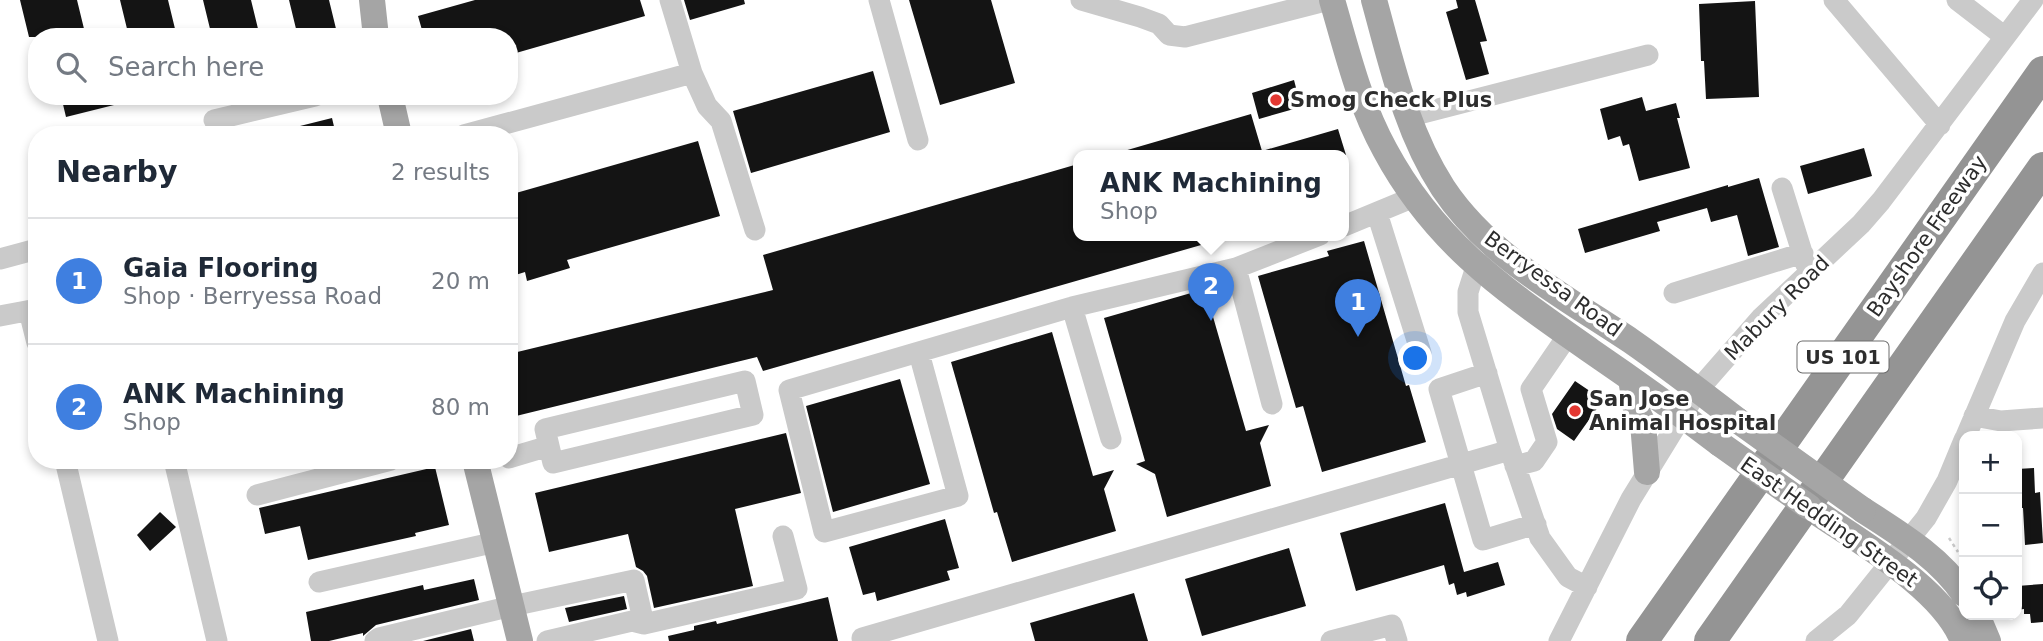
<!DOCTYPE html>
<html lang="en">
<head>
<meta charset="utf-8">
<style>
	:root { --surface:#fff; --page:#f6f6f7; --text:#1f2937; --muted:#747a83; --line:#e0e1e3; --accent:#e33731 }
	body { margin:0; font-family:"DejaVu Sans",sans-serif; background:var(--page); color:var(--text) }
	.controls { position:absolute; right:21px; bottom:21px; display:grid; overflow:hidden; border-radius:14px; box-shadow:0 4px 10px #0003 }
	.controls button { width:63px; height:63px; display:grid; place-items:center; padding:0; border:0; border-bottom:2px solid var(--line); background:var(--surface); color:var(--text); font:35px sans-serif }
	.you { position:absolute; left:1416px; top:359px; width:24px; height:24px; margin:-18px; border:5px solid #fff; border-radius:50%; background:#1a73e8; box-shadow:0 0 0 10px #1a73e833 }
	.badge { display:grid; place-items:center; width:46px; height:46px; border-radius:50%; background:var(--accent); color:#fff; font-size:23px; font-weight:700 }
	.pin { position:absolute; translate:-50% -58px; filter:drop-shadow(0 2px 4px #0008) }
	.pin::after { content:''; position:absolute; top:37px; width:24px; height:21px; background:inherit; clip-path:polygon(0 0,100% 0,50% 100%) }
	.popup { position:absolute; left:1073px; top:150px; width:276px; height:91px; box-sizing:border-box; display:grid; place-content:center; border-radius:14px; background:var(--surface); filter:drop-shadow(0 2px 5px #0005); font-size:23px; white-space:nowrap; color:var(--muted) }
	.popup b { font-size:26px; color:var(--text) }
	.popup::after { content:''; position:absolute; left:50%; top:100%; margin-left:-14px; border:14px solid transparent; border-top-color:var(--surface) }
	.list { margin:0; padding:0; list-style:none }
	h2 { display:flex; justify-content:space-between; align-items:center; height:91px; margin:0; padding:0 28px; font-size:30px }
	h2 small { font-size:23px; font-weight:400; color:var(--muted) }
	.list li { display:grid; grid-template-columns:46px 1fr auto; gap:21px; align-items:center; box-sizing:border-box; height:126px; padding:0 28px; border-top:2px solid var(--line) }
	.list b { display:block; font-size:26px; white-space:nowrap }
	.list p { margin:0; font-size:23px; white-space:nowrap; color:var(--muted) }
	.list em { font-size:23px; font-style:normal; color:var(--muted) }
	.icon { flex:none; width:38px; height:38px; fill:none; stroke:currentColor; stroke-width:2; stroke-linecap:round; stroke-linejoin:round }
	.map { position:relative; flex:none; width:2043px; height:641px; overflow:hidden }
	.search { position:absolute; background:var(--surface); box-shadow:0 4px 10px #0003; left:28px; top:28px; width:490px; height:77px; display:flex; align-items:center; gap:18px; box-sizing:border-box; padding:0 24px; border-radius:28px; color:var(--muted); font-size:26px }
	.panel { position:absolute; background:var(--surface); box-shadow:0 4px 10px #0003; left:28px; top:126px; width:490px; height:343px; border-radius:28px }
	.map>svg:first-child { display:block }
	.building { fill:#141414 }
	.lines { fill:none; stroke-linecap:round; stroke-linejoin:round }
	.path { stroke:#cacaca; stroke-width:2.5; stroke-dasharray:3.5 3.5; stroke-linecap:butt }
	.minor { stroke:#cacaca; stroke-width:21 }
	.major { stroke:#a5a5a5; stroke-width:26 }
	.highway { stroke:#949494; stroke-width:32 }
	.major-bridge { stroke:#a5a5a5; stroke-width:26 }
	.poi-dot { fill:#e33731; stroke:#fff; stroke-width:2.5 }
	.labels { text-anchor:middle; stroke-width:7; stroke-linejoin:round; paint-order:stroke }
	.shield { fill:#fff; stroke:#6c6c6c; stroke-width:2 }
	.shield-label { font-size:19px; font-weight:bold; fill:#2d2d2d }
	.poi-label { font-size:21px; font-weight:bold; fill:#2d2d2d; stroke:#fff; text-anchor:start }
	.street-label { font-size:21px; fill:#2d2d2d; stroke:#fff }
</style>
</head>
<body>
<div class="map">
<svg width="2043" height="641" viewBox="0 0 2043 641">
	<rect width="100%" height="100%" fill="#fff"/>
	<path class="building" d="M20 0H77L86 37H29Z
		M120 0H168L177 37H129Z
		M203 0H251L260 37H212Z
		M289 0H329L338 37H298Z
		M475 0H640L645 16 509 55V37H424L418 16Z
		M684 0H744L745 4 690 20Z
		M909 0H991L1015 83 940 105Z
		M1456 0H1475L1487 41 1480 42 1489 74 1466 80 1446 12 1458 8Z
		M1755 1 1759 97 1706 99 1704 61H1701L1699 4Z
		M873 71 890 132 751 173 733 111Z
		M1294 80 1301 107 1259 119 1252 93Z
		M61 96H130V101L66 117Z
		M1642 97 1646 111 1676 103 1680 118H1677L1690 168 1639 181 1629 144 1623 146 1620 136 1608 140 1600 109Z
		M1251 114 1262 151 1338 129 1346 155H1125L1124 151Z
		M332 118 336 135H284V130Z
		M698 141 720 216 567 260 570 268 527 281 525 272 509 277V195Z
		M1864 148 1872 176 1808 194 1800 166Z
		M1078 164V235H1221L1222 239 763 371 757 357 516 416 509 388V354L773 290 763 255Z
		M1759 178 1779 247 1748 256 1737 215 1711 222 1707 208 1657 222 1660 231 1585 253 1578 229 1728 185V187Z
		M1364 241 1406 386 1409 385 1426 442 1322 472 1303 406 1296 408 1258 276 1329 256 1327 251Z
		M1205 289 1246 431 1269 425 1260 443 1271 486 1167 517 1155 474 1136 464 1145 461 1104 318Z
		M1052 332 1093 476 1114 470 1104 489 1116 531 1012 562 997 512 994 513 951 362Z
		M900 379 930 484 833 512 806 406Z
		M1575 381 1603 400 1574 441 1557 429 1552 414Z
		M786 433 801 493 735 509 753 586 654 608 647 576 643 571 636 567 628 534 549 552 535 493Z
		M435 467 449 525 415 533 416 536 308 560 300 526 265 534 259 508Z
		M2034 468 2035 493 2040 492 2043 543 2025 545 2023 508H2017V469Z
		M1445 503 1464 572 1498 562 1505 585 1467 597 1466 592 1457 595 1454 583 1449 585 1444 565 1356 591 1340 533Z
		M160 512 176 527 150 551 137 535Z
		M945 519 959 568 947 571 950 580 877 601 875 592 863 595 849 547Z
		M1289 548 1306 606 1202 636 1185 579Z
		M474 579 479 600 376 625 363 636V633L329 641H311L306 612 423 585 424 590Z
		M2043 584V622L2031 623 2030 614H2024V609L2017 610V586Z
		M1134 593 1148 641H1035L1030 623Z
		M624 596 627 609 569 622 565 608Z
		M828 597 838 641H669L668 636 694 630V626L716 621 717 624Z
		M471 629 474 641H423Z"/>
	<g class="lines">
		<path class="path" d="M1949 538 1958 552"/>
		<path class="minor" d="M670 0 692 73
			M879 0 918 140
			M1081 0 1140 17 1159 24 1169 35 1185 37 1329 0
			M1834 0 1940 125
			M1957 0 2005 37
			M1407 117 1648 55
			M214 120 315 96
			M464 135 692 73 707 106 721 121 755 230
			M1782 188 1806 265
			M1377 213 1421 353
			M1344 226 1414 197
			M0 259 37 249
			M1476 267 1468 292V312L1510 450 1540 538 1568 577 1587 587
			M1236 268 1272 404
			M1674 293 1803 253
			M1072 307 1111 439
			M29 311 37 343
			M0 316 37 309
			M919 353 958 496 824 532 789 390 1072 307 1236 268 1320 235
			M1487 373 1439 389 1483 540 1536 524
			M745 381 753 415 553 463 545 429Z
			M1974 416 2001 421 2043 418
			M1966 436 2015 321 2043 273
			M509 458 549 446
			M65 460 108 641
			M174 460 217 641
			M1515 466 1534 461 1547 442 1531 389 1568 335
			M257 495 391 460
			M319 582 496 542
			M862 638 1510 450
			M375 641 379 638 512 606 634 580 644 624
			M547 641 632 621 644 624 797 589 783 536
			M1331 641 1392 625 1397 641
			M1559 641 1631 499 1698 390 1761 318 1861 224 1881 201 2033 0
			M1816 641 1848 615 1926 518 1947 481 1964 440"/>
		<path class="major" d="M372 0 376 37
			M1332 0C1347 51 1359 103 1385 150 1436 245 1506 291 1591 351 1635 381 1678 412 1720 444
			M1374 0C1392 65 1406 131 1443 188 1488 256 1565 297 1631 341 1667 366 1702 393 1737 420
			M390 96 399 135
			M1631 379 1636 410 1643 423 1647 472
			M475 460 520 641
			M1809 507C1856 540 1942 587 1963 641
			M1863 510C1900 534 1939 557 1964 594
			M1977 615 1988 641"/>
		<path class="highway" d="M1642 641 2043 72
			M1710 641 2043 168"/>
		<path class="major-bridge" d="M1737 420 1863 510
			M1720 444 1809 507"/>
	</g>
	<g class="poi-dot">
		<circle cx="1276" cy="100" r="7"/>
		<circle cx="1575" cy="411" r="7"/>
	</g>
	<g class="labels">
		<rect class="shield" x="1797.5" y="341.5" width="91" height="31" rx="5"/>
		<g class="shield-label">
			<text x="1843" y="364">US 101</text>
		</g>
		<g class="poi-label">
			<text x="1290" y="107">Smog Check Plus</text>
			<text x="1589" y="406">San Jose<tspan x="1589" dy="24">Animal Hospital</tspan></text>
		</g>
		<g class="street-label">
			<text transform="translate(1927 236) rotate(-55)" y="7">Bayshore Freeway</text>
			<text transform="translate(1553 284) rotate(36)" y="7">Berryessa Road</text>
			<text transform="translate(1777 308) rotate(-45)" y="7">Mabury Road</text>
			<text transform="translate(1829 522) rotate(35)" y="7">East Hedding Street</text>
		</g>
	</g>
</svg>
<div class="controls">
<button>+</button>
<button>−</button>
<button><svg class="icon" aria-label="locate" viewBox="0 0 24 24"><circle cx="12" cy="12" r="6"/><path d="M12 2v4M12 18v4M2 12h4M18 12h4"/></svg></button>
</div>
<div class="you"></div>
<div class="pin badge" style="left:1358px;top:337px;background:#3f7fe0">1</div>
<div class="pin badge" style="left:1211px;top:321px;background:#3f7fe0">2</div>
<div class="popup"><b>ANK Machining</b>Shop</div>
<div class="search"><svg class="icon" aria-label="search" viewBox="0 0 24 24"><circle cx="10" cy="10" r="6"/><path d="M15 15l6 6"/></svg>Search here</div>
<section class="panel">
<h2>Nearby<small>2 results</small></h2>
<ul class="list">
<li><span class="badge" style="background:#3f7fe0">1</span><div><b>Gaia Flooring</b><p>Shop · Berryessa Road</p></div><em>20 m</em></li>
<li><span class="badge" style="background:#3f7fe0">2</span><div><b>ANK Machining</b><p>Shop</p></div><em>80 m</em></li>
</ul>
</section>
</div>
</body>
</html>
